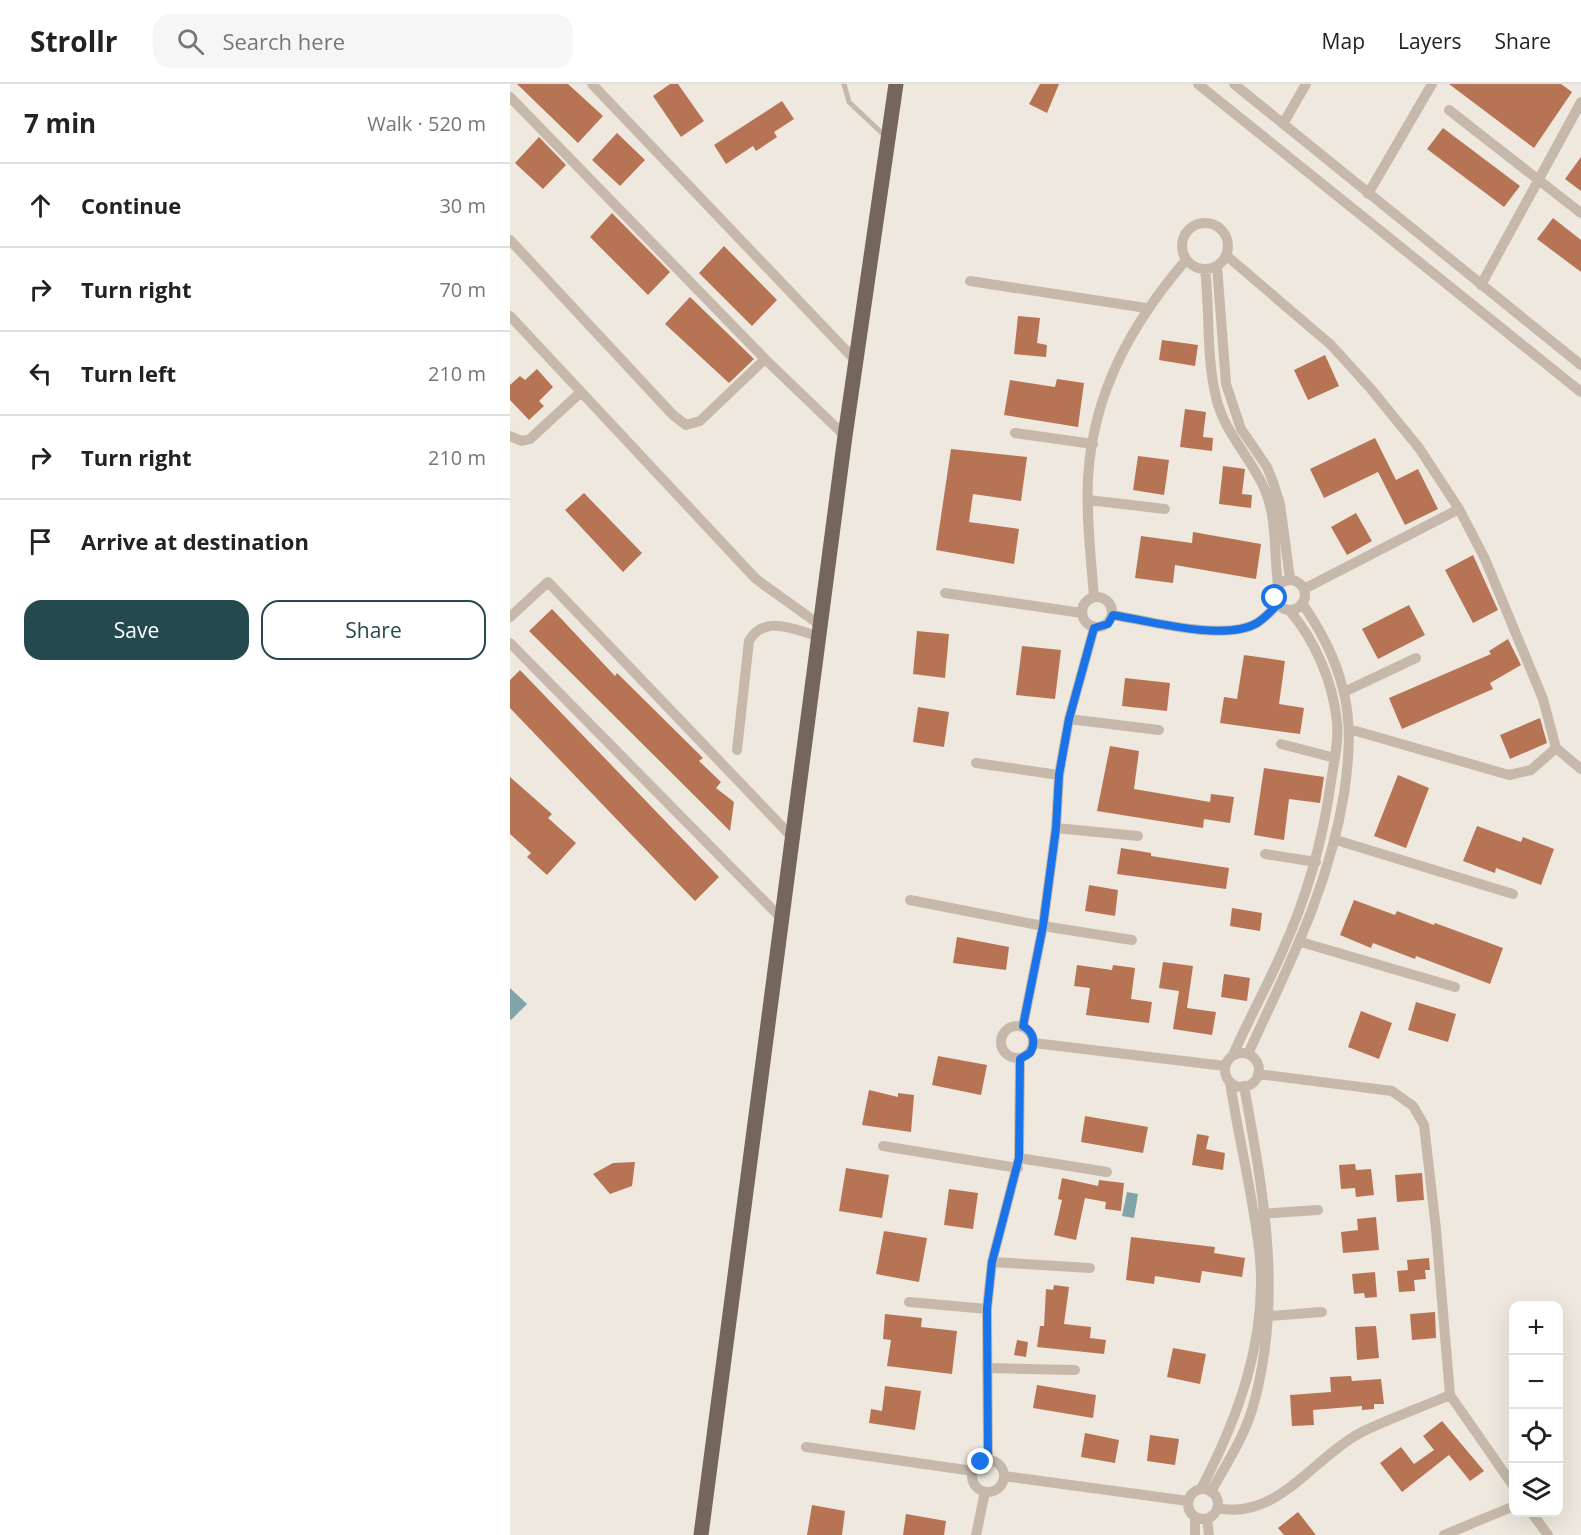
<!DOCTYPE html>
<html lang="en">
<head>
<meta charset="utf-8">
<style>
	:root { --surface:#fff; --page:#f6f6f6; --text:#222; --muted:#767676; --line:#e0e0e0; --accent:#244a50 }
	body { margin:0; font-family:"Open Sans",sans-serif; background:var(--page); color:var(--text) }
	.controls { position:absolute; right:18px; bottom:18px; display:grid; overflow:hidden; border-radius:12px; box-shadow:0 6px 24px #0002 }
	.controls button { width:54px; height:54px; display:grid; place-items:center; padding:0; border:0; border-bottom:2px solid var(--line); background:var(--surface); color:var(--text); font:30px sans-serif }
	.stop { position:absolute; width:18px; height:18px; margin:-14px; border:4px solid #1a73e8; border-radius:50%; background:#fff }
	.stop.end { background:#1a73e8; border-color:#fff; box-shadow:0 2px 6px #0008 }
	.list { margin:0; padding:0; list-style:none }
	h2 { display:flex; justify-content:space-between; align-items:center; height:78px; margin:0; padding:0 24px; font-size:26px }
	h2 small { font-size:20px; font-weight:400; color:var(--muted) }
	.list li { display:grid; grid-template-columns:39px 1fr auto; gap:18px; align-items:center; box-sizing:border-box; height:84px; padding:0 24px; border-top:2px solid var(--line) }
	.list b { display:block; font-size:22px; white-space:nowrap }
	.list em { font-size:20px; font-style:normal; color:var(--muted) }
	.actions { display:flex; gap:12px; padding:18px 24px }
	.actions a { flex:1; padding:14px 0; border:2px solid var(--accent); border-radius:18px; text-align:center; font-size:21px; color:var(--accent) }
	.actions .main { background:var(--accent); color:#fff }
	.icon { flex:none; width:33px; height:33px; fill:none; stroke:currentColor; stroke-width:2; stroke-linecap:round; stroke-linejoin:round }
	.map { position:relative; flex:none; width:1071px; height:1451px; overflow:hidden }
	header { display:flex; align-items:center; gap:36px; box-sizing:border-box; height:84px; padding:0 30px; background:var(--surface); border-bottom:2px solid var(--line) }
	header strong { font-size:28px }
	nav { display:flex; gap:33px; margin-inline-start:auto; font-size:21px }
	.search { width:420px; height:54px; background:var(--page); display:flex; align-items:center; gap:15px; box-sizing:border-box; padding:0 21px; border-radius:18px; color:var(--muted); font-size:22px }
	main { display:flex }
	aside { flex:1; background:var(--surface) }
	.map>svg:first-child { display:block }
	.water { fill:#80a4a8 }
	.building { fill:#b67455 }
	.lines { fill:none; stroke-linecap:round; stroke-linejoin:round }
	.lane { stroke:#c6b9ab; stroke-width:5 }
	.street { stroke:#c6b9ab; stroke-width:10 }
	.primary { stroke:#74665c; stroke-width:15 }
	.route { stroke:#1a73e8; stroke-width:8 }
</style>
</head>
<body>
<header>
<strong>Strollr</strong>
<div class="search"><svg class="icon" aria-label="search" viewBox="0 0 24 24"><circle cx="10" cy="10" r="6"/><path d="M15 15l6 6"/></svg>Search here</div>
<nav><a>Map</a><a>Layers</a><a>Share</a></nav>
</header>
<main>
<aside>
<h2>7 min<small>Walk · 520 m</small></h2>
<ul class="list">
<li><svg class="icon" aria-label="ahead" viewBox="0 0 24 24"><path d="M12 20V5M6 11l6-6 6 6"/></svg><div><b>Continue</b></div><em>30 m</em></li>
<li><svg class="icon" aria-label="right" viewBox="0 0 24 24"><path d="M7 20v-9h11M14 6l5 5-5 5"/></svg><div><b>Turn right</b></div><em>70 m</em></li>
<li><svg class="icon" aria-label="left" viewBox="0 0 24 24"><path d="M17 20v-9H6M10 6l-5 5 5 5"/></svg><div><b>Turn left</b></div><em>210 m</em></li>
<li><svg class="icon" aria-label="right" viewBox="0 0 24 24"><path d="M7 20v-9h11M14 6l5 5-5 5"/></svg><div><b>Turn right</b></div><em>210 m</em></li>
<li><svg class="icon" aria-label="arrive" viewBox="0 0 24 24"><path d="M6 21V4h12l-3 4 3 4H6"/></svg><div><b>Arrive at destination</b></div></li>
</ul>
<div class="actions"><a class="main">Save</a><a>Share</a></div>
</aside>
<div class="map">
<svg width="1071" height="1451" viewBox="0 0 1071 1451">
	<rect width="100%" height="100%" fill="#efe8de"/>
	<path class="water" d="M0 904 17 920 1 936 0 935Z
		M617 1108 628 1110 624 1134 612 1132Z"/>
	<path class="building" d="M7 0H58L93 32 68 59Z
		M160 0H168L194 37 171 53 143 12Z
		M530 0H549L537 29 519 20Z
		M939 0H1051L1062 8 1024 64Z
		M272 17 284 35 264 48 267 53 246 67 243 62 216 80 204 61Z
		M933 44 1010 102 994 123 917 65Z
		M107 49 135 76 110 102 82 76Z
		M29 53 56 81 33 105 5 79Z
		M1071 73V107L1055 95Z
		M102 129 160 188 138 211 80 153Z
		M1043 134 1071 156V188L1027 155Z
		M214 162 267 216 242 242 189 189Z
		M180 213 244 275 219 299 155 240Z
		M508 232 530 234 527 259 537 261 536 273 504 270Z
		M652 256 688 261 685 282 649 276Z
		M815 271 829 302 798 316 784 286Z
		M27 285 43 303 29 317 34 322 19 336 0 316V301L10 292 15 296Z
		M547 295 574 299 568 343 494 331 500 296 545 303Z
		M675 325 696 328 693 353 703 354 702 367 670 363Z
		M865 354 886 396 908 385 928 425 895 441 868 388 814 414 800 385Z
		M441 365 517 373 511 417 463 410 459 438 509 445 504 480 426 466Z
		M628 372 659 376 654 411 623 406Z
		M713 382 735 385 732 410 742 411 741 424 709 420Z
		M74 409 132 469 113 488 55 426Z
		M846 429 862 457 837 471 821 443Z
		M683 448 751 460 746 495 665 481 663 499 625 494 631 452 682 459Z
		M963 471 988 526 963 539 935 486Z
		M899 521 915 551 868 575 852 545Z
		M42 525 105 592 107 589 193 674 189 677 211 698 206 704 224 718 220 747 19 547Z
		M407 547 439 550 435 594 403 590Z
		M998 555 1011 581 980 599 983 605 892 645 879 614 981 570 979 567Z
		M512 562 551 566 545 615 506 611Z
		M734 571 775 577 769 620 794 624 790 650 710 639 714 613 727 615Z
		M10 586 209 793 185 817 0 624V596Z
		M615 594 660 599 657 627 612 622Z
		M408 623 439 628 434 663 403 658Z
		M1030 634 1037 659 1000 675 990 651Z
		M600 662 629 667 624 705 700 718 701 710 724 713 720 739 694 735 693 744 587 727Z
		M754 684 814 693 810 719 779 715 774 756 744 751Z
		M888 691 919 704 896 764 864 752Z
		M0 693 42 730 38 734 66 759 37 791 17 773 21 769 0 750Z
		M967 742 1011 758 1013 753 1044 765 1031 801 986 784 985 789 953 777Z
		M611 764 641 769V772L719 784 716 805 607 790Z
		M579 801 608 806 605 832 575 827Z
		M844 816 885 831 887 827 924 841 925 839 993 864 980 900 906 872 905 875 863 859 861 864 830 851Z
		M722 824 752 829 750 847 720 842Z
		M447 853 499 863 496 886 443 879Z
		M653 878 683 882 677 924 706 928 702 951 663 945 669 907 649 904Z
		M567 881 602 886 603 881 625 884 621 915 642 918 639 939 576 931 580 904 564 902Z
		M714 890 740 894 737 917 711 913Z
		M906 918 946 930 938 958 898 946Z
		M851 927 882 939 869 975 838 963Z
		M428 972 477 981 471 1011 422 1001Z
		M359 1006 388 1013V1009L404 1011 401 1048 352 1041Z
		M575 1032 638 1043 633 1069 571 1058Z
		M687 1050 699 1052 696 1065 715 1069 713 1086 682 1081Z
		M125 1078 122 1102 100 1110 83 1090 103 1079Z
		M845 1080 846 1086 861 1085 864 1111 846 1113 845 1104 831 1105 829 1081Z
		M336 1084 379 1091 372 1134 329 1127Z
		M912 1089 914 1116 887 1118 885 1091Z
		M552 1094 588 1102 589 1096 614 1099 611 1127 595 1125 596 1118 575 1114 566 1156 544 1151 552 1116 548 1115Z
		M439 1105 468 1109 463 1145 434 1141Z
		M866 1133 869 1166 833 1169 831 1148 848 1146 847 1135Z
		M374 1147 417 1154 409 1198 366 1190Z
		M621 1153 705 1163 704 1169 735 1174 732 1193 692 1187 690 1199 645 1192 644 1200 616 1196Z
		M919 1174 920 1186H915L916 1195 904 1196 905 1207 889 1208 887 1187 898 1186 897 1176Z
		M865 1188 867 1213 855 1214 854 1209 844 1210 842 1190Z
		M544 1201 559 1203 554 1240 581 1243 580 1254 596 1256 594 1270 527 1263 530 1242H534L536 1205 543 1206Z
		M925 1228 926 1254 902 1256 900 1230Z
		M375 1230 412 1234 411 1243 447 1247 442 1290 377 1282 381 1256 373 1255Z
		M866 1242 869 1274 847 1276 845 1243Z
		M507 1256 518 1258 516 1273 504 1271Z
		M663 1264 696 1270 690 1300 657 1293Z
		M841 1292 842 1297 871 1295 874 1320H864V1325L852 1326V1322L803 1326 804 1341 782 1342 780 1311 821 1308 820 1293Z
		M527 1301 586 1311 583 1334 523 1324Z
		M375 1302 411 1307 405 1346 359 1339 361 1325 372 1327Z
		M932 1337 974 1387 960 1397 939 1371 892 1408 870 1379 891 1363 904 1380 924 1366 913 1352Z
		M575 1349 609 1356 605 1379 571 1373Z
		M640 1351 669 1355 665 1381 637 1377Z
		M302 1421 335 1427 332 1451H297Z
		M788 1428 806 1451H774L768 1444Z
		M396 1430 436 1437 434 1451H393Z"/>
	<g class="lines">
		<path class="lane" d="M334 0 339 18 375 52"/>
		<path class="street" d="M82 0 346 277
			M688 0 1071 308
			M724 0 1071 281
			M0 13 255 275 335 352
			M939 26 1071 129
			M773 40 796 0
			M858 110 922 0
			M672 162a23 23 0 1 1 46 0a23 23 0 1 1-46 0Z
			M0 156 163 331 176 341 190 337 255 275
			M717 172 821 261 861 305 909 364 949 425 975 475 1033 615 1046 664 1071 685
			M707 182 716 300 731 345 757 383 763 398 770 420 780 495
			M695 185C700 227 696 272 706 313 714 349 741 373 755 406 767 434 764 471 768 501
			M460 197 636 224
			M971 201 1071 18
			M0 232 246 495 310 541
			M505 349 583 360
			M0 352 12 357 20 355 71 308
			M578 416 655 425
			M765 511a15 15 0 1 1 30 0a15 15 0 1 1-30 0Z
			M794 505 949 425
			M435 509 572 529
			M572 528a15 15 0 1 1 30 0a15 15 0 1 1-30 0Z
			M584 513C581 474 576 433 578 394 583 308 622 239 676 176
			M603 531C639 537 715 558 747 539 755 534 761 527 768 520
			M0 533 38 498 282 753
			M0 559 271 834
			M834 608 906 574
			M559 635 649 646
			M839 645 999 691 1021 686 1046 664
			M771 660 825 674
			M227 666 239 557C254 530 285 546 308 552
			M466 679 549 691
			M546 744 628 752
			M826 756 1003 810
			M755 770 806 778
			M400 816 533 842 622 856
			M791 858 945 903
			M491 958a16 16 0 1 1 32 0a16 16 0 1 1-32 0Z
			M513 942 533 842 546 744 549 691 559 635 584 544
			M524 959 715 982
			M715 986a17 17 0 1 1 34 0a17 17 0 1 1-34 0Z
			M738 970C778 882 818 807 834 710 839 676 842 639 833 605 825 573 811 547 792 519
			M723 971C738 936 757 903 772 868 797 813 813 756 821 697 824 678 829 657 827 638 823 598 805 556 779 526
			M748 990 882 1007 903 1022 914 1041 926 1145 940 1311 1004 1403
			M373 1062 508 1084
			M509 1074 597 1088
			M750 1130 808 1126
			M482 1178 580 1184
			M399 1218 477 1225
			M759 1232 812 1228
			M477 1284 565 1286
			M296 1363 463 1387
			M478 1376 477 1225 482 1178 509 1074 510 975
			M462 1392a16 16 0 1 1 32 0a16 16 0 1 1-32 0Z
			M494 1392 678 1417
			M691 1405C728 1334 757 1256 750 1174 744 1115 729 1057 720 998
			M678 1420a15 15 0 1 1 30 0a15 15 0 1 1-30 0Z
			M701 1408C715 1382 733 1355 742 1326 774 1218 754 1111 734 1002
			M707 1424C767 1437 803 1374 850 1349 878 1335 910 1324 940 1311
			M1021 1428 1038 1451
			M697 1435 699 1451
			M466 1451 475 1408
			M685 1451V1433
			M934 1451 1004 1422"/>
		<path class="primary" d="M191 1451 335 352 386 0"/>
	</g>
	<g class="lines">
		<path class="route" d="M471 1378 478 1376 477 1225 482 1178 509 1074 510 975 520 969C526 959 524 948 513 942L533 842 546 744 549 691 559 635 584 544 598 540 603 531C639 537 715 558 747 539 755 534 761 527 768 520L765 514"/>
	</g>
</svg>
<div class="controls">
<button>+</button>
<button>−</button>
<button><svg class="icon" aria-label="locate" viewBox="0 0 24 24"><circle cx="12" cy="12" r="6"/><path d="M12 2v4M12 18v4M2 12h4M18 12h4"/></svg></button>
<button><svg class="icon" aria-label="layers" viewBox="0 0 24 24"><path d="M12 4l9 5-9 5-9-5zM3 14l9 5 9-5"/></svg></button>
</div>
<div class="stop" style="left:765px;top:514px"></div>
<div class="stop end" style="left:471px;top:1378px"></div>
</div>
</main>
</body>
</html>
